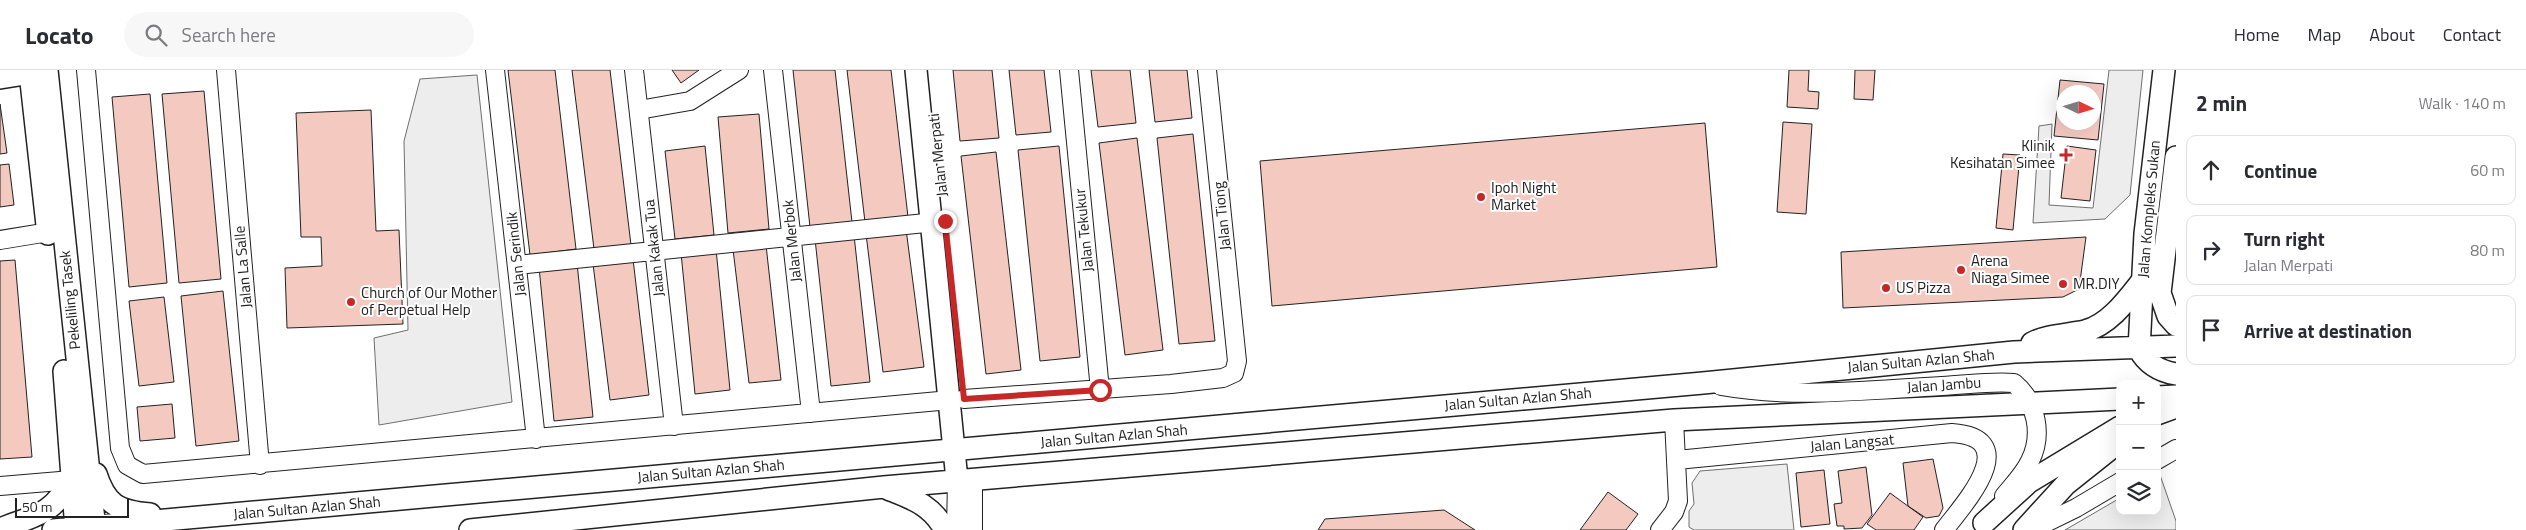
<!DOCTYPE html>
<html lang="en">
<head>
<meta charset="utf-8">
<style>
	:root { --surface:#fff; --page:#f7f7f7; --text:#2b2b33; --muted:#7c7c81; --line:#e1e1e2 }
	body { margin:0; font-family:"Titillium Web",sans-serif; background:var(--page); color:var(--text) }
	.controls { position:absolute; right:15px; bottom:15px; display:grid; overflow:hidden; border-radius:10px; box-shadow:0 5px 20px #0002 }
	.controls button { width:45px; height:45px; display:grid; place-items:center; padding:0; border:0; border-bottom:1px solid var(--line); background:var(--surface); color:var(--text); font:25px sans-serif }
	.compass { position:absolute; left:2056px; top:15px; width:45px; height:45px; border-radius:50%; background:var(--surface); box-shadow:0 5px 20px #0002; rotate:94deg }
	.scale { position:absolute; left:15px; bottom:12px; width:114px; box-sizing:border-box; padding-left:5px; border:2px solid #222; border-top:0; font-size:14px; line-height:18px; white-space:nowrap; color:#222; -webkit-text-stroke:4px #fff; paint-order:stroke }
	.stop { position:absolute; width:15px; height:15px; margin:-11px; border:4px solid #c62828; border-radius:50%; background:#fff }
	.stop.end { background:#c62828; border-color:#fff; box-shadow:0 1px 5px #0008 }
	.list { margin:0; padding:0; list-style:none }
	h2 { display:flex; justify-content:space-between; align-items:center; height:65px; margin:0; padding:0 20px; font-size:21px }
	h2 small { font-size:16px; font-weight:400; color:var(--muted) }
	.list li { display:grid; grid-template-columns:32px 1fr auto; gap:15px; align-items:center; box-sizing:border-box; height:70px; margin:0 10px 10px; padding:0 10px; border:1px solid var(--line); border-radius:10px }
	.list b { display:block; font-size:19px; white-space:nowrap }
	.list p { margin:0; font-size:16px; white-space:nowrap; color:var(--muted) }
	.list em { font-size:16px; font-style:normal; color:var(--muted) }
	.icon { flex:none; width:28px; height:28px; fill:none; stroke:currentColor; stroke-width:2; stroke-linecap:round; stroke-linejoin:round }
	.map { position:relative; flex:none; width:2176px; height:460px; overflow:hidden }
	header { display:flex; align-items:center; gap:30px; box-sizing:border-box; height:70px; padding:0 25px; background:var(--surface); border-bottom:1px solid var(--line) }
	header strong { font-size:24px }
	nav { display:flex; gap:28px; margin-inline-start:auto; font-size:18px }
	.search { width:350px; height:45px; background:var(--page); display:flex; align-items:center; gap:12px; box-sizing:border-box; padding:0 18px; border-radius:28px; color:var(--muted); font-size:19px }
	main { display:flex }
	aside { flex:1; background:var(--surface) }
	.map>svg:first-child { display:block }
	.parking { fill:#ededed; stroke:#6f6f6f }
	.building { fill:#f3c9c0; stroke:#222; fill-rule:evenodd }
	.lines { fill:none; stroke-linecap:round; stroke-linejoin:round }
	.minor-casing { stroke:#222; stroke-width:20 }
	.major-casing { stroke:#222; stroke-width:24 }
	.minor { stroke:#fff; stroke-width:18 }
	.major { stroke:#fff; stroke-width:21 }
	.route { stroke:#c62828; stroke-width:6 }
	.poi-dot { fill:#c62828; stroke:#fff; stroke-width:2 }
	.labels { text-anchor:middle; stroke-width:4; stroke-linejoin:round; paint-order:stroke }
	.poi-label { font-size:15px; fill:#222; stroke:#fff; text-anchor:start }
	.street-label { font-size:15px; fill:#222; stroke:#fff }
</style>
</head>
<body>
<header>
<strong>Locato</strong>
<div class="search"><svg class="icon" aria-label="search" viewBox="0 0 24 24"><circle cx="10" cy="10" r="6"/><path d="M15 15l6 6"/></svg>Search here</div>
<nav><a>Home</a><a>Map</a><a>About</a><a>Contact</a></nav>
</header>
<main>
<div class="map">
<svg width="2176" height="460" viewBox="0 0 2176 460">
	<rect width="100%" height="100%" fill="#fff"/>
	<path class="parking" d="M2109 0H2143L2130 125 2105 149 2033 153 2039 56 2052 54 2049 135 2093 138Z
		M477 5 512 332 379 355 374 268 408 260 404 71 420 9Z
		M1787 394 1794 460H1694L1689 457V441L1694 434 1692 413 1700 401Z
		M2160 405 2176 451V460H2065L2120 428V441H2157V406Z"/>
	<path class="building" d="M508 0H555L576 179 530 185Z
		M572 0H610L631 175 594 179Z
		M672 0H699L681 13Z
		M793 0H835L852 152 810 157Z
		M847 0H891L908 147 865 152Z
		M953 0H992L999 68 960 71Z
		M1009 0H1044L1051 62 1016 65Z
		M1091 0H1130L1136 53 1098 57Z
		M1149 0H1187L1192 48 1155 52Z
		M1789 0H1809L1808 21 1819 22 1818 39 1787 37Z
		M1855 0H1875L1873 30 1854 29Z
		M2060 10 2104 14 2098 70 2054 66ZM2064 22H2094V52H2064Z
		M204 21 221 209 179 213 162 24Z
		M150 24 167 213 129 217 112 27Z
		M0 34 7 83 0 84Z
		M371 40 376 161 399 160 403 254 287 258 285 198 322 196 321 167H301L296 43Z
		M759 44 769 159 728 163 718 47Z
		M1783 52 1812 54 1806 144 1777 142Z
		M1705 53 1717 197 1272 236 1260 91Z
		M1193 64 1215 271 1179 274 1157 68Z
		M1137 68 1163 280 1125 285 1099 73Z
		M705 76 714 165 675 169 665 81Z
		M1059 76 1080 287 1040 291 1018 80Z
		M2067 76 2096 80 2090 131 2061 128Z
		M996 82 1021 300 986 304 961 86Z
		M2003 84 2020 85 2013 160 1996 158Z
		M9 94 14 135 0 137V95Z
		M906 159 924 297 883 302 866 164Z
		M854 165 870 312 831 316 815 169Z
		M2086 167 2079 219 2063 227 1843 238 1841 182Z
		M766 175 781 310 749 313 733 179Z
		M716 179 730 320 695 324 681 183Z
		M633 189 649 325 610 330 593 194Z
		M15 190 32 387 0 389V191Z
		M577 193 593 347 554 351 539 197Z
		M223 221 239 371 196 376 181 226Z
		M164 227 174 312 139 316 129 231Z
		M172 334 175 368 140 371 137 337Z
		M1933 389 1943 438 1939 446 1926 448 1908 436 1903 393Z
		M1866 397 1872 445 1862 458 1844 459V456H1837L1834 434 1842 433 1838 401Z
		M1824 400 1830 454 1801 457 1796 403Z
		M1608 422 1638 444 1626 460H1580Z
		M1890 423 1923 447 1914 460H1876L1867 454Z
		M1444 440 1475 460H1318L1325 449Z"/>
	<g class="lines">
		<defs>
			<path id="minor" d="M86 0 120 378 127 395 143 404 950 330
				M226 0 260 395
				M495 0 536 369
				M634 0 674 356
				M773 0 811 343
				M1069 0 1100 320
				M639 40 690 31 739 0
				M0 170 61 160
				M517 195 945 151
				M1721 316C1794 329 1868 320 1942 316 1966 315 1990 311 2014 313 2037 332 2043 365 2030 391 2024 404 2013 415 2004 426
				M964 329 1171 314 1223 308 1234 303 1237 291 1207 0
				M1677 390 1952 363C2024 368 1965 433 1944 460
				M2157 390 2176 379
				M0 416 72 410
				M956 460 957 410
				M973 460V409
				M1660 460 1674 442 1678 431 1674 350
				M2031 460 2076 438 2120 412"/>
			<path id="major" d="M47 0 95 460
				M916 0 957 410
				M2164 0 2145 164 2139 279C2147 294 2159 301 2176 304
				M30 3 48 164
				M0 8 44 1
				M2176 87 2160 223 2168 246 2176 255
				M2032 273C2047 265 2067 265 2085 261 2109 255 2127 230 2142 211
				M64 301 76 460
				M2157 327 2176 326
				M2157 344 2176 337
				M96 404C106 435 118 441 150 444
				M888 419C913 429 932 435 945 460
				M1984 453 2029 412 2120 357
				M0 459C38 444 49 447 72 410
				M53 460 1703 313 2014 282 2176 276
				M470 460 884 417 1674 350 2120 329
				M2024 460 2066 414 2120 371"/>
		</defs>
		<use href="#minor" class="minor-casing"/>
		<use href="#major" class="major-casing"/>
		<use href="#minor" class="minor"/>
		<use href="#major" class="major"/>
	</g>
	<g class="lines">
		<path class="route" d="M945 151 964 329 1100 320"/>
	</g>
	<g class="poi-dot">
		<path d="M2063.5 77.5h5v5h5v5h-5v5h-5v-5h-5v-5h5z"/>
		<circle cx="1481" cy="127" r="5"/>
		<circle cx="1961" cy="200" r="5"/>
		<circle cx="2063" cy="214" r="5"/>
		<circle cx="1886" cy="218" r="5"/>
		<circle cx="351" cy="232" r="5"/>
	</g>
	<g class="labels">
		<g class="poi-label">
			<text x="2055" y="81" text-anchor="end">Klinik<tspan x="2055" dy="17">Kesihatan Simee</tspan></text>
			<text x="1491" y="123">Ipoh Night<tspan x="1491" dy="17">Market</tspan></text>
			<text x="1971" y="196">Arena<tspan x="1971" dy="17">Niaga Simee</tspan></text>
			<text x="2073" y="219">MR.DIY</text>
			<text x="1896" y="223">US Pizza</text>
			<text x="361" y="228">Church of Our Mother<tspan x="361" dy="17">of Perpetual Help</tspan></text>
		</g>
		<g class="street-label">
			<text transform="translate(938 85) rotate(-96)" y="5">Jalan Merpati</text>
			<text transform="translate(2149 139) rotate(-85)" y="5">Jalan Kompleks Sukan</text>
			<text transform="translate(1222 146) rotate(-96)" y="5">Jalan Tiong</text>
			<text transform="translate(1084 160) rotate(-96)" y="5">Jalan Tekukur</text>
			<text transform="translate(792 171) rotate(-96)" y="5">Jalan Merbok</text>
			<text transform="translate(654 178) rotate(-96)" y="5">Jalan Kakak Tua</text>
			<text transform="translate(516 184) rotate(-96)" y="5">Jalan Serindik</text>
			<text transform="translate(243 197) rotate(-95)" y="5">Jalan La Salle</text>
			<text transform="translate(70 230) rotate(-96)" y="5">Pekeliling Tasek</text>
			<text transform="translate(1921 291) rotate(-5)" y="5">Jalan Sultan Azlan Shah</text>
			<text transform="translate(1944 315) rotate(-4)" y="5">Jalan Jambu</text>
			<text transform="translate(1518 329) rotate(-5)" y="5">Jalan Sultan Azlan Shah</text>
			<text transform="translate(1114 366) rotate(-5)" y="5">Jalan Sultan Azlan Shah</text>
			<text transform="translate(1852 373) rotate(-5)" y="5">Jalan Langsat</text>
			<text transform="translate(711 401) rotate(-5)" y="5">Jalan Sultan Azlan Shah</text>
			<text transform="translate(307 438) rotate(-5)" y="5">Jalan Sultan Azlan Shah</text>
		</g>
	</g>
</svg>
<div class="controls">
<button>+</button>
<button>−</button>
<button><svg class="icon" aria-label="layers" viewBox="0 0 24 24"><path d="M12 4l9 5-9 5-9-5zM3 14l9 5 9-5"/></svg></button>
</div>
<svg class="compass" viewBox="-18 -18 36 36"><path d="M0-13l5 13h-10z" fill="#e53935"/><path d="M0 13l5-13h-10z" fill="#7c7c81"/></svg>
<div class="scale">50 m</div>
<div class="stop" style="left:1100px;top:320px"></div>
<div class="stop end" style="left:945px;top:151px"></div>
</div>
<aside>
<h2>2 min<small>Walk · 140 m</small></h2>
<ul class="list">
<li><svg class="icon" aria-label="ahead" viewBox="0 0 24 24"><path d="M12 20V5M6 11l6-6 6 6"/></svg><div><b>Continue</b></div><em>60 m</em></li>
<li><svg class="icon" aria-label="right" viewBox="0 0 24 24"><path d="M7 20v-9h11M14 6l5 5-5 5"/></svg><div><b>Turn right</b><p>Jalan Merpati</p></div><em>80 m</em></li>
<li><svg class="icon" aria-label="arrive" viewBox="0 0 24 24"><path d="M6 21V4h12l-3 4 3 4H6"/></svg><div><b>Arrive at destination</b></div></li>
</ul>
</aside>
</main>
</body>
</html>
